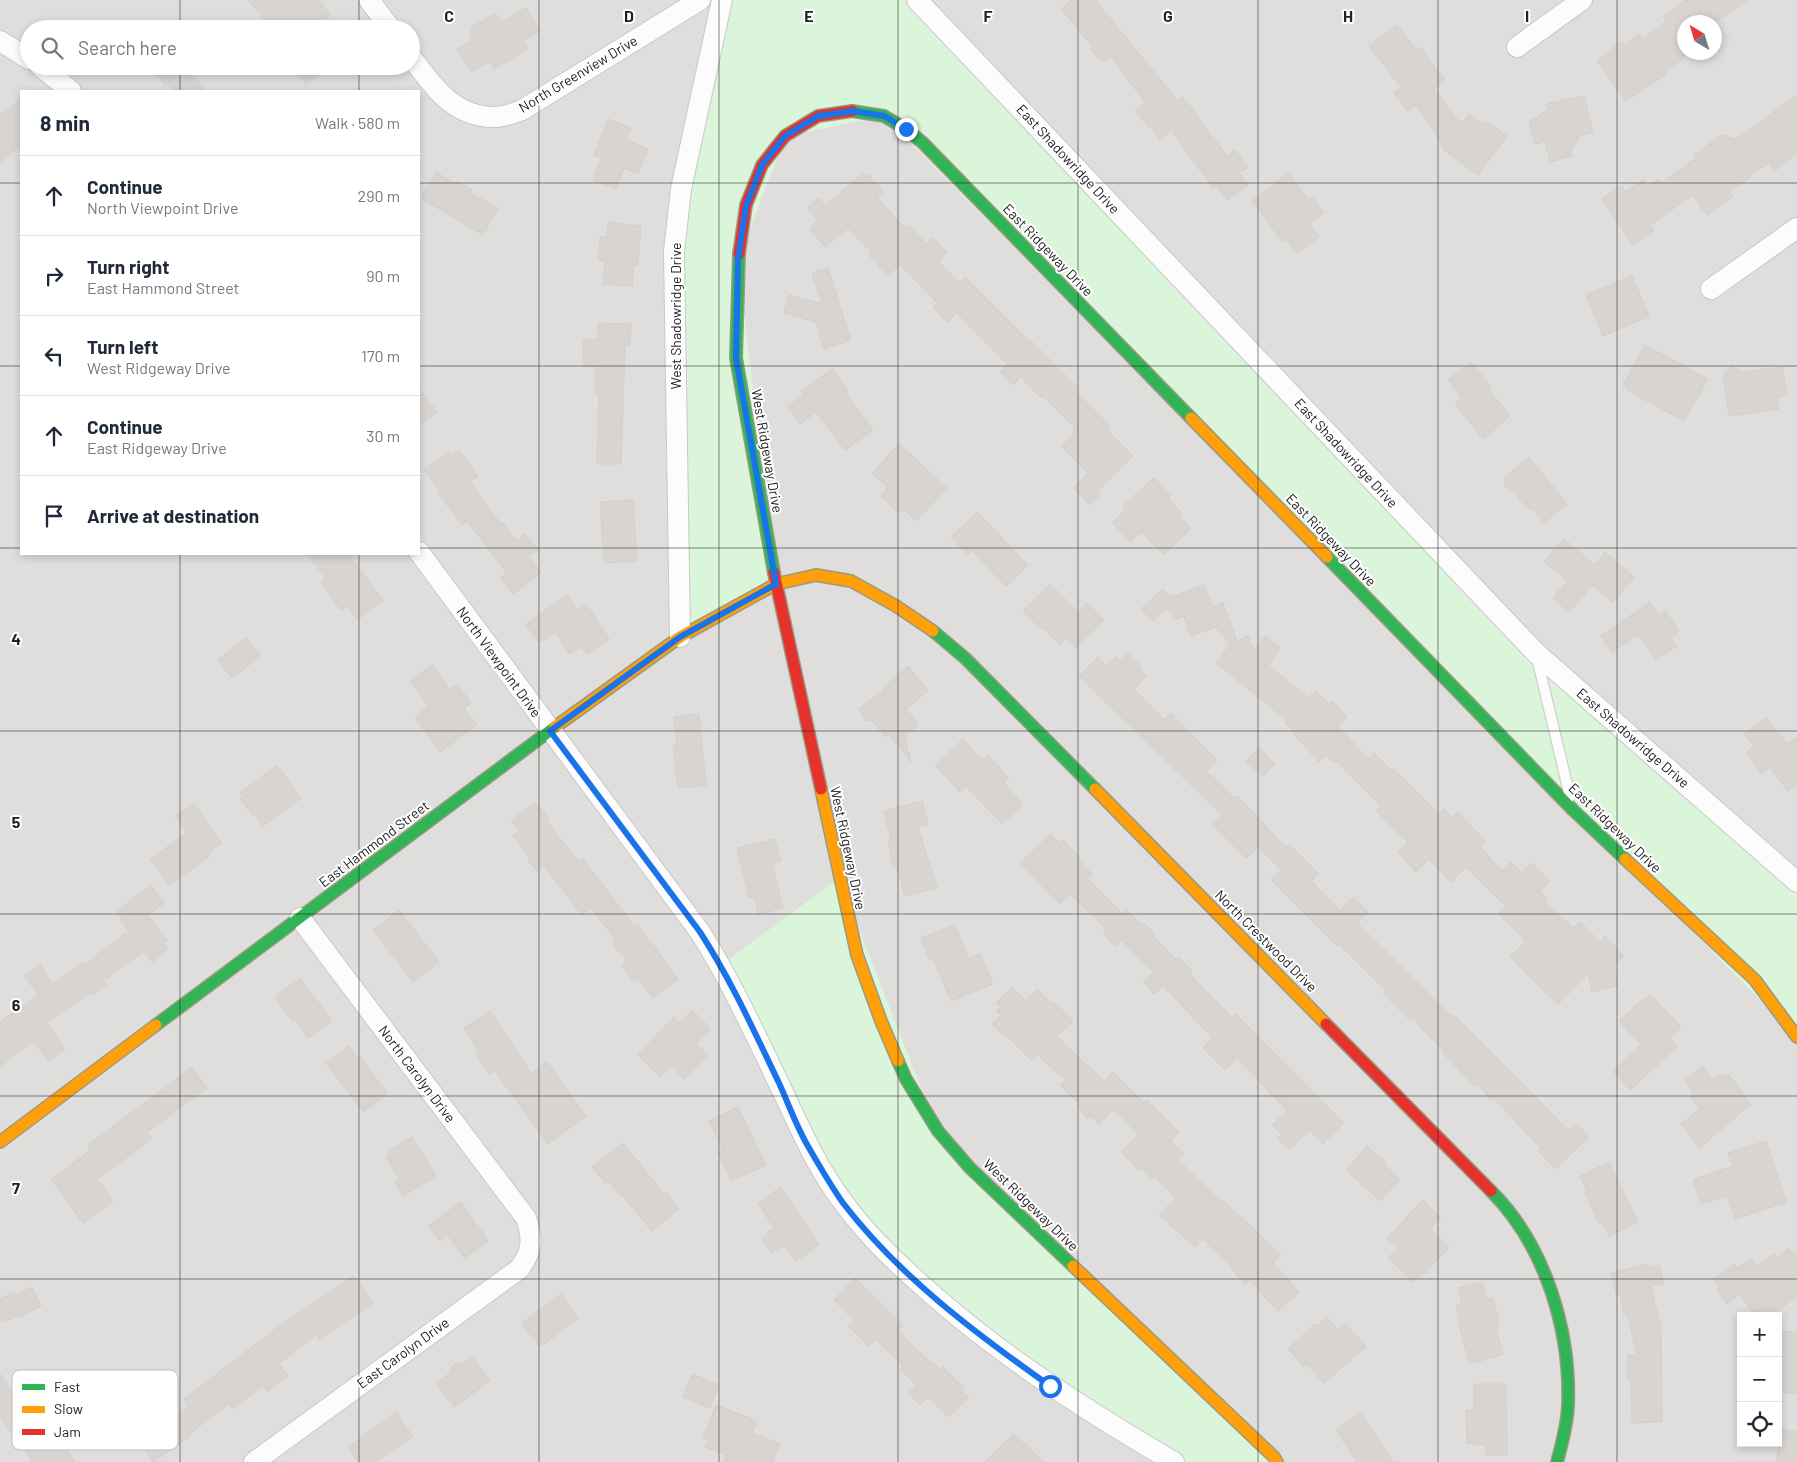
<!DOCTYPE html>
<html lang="en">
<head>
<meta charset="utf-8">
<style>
	:root { --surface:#fff; --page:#f2f2f3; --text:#1f2937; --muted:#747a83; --line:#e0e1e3 }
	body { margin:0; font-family:Barlow,sans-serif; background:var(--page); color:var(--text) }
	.controls { position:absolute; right:15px; bottom:15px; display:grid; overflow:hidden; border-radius:0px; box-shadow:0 2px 8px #0003 }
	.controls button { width:45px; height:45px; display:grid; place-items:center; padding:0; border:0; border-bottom:1px solid var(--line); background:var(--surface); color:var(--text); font:25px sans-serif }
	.compass { position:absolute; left:1677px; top:15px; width:45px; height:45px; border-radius:50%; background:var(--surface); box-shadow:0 2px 8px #0003; rotate:322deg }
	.stop { position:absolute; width:15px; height:15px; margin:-11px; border:4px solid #1a73e8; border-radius:50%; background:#fff }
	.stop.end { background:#1a73e8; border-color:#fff; box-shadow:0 1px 5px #0008 }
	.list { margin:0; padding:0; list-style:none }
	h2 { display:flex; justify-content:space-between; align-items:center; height:65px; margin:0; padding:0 20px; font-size:21px }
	h2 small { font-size:16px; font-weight:400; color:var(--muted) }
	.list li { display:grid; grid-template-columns:32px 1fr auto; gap:15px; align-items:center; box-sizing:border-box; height:80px; padding:0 20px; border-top:1px solid var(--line) }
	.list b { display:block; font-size:19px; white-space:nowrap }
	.list p { margin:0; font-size:16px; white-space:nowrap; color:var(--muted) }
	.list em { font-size:16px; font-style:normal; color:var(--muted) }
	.icon { flex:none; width:28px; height:28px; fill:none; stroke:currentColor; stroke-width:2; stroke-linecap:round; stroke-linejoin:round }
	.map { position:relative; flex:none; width:1797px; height:1462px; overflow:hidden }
	.search { position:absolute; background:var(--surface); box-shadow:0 2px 8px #0003; left:20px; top:20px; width:400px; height:55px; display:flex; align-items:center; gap:12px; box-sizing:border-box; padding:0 18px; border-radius:28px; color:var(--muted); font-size:19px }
	.panel { position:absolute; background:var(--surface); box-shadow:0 2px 8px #0003; left:20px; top:90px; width:400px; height:465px; border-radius:0px }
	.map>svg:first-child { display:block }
	.residential { fill:#dfdedc; fill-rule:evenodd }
	.park { fill:#daf5da }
	.building { fill:#d7d4d2; stroke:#d3d0cc }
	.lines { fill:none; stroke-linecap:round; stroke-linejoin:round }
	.lane-casing { stroke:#c9c8c7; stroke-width:12 }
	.street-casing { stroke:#c9c8c7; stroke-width:22 }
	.fast-casing { stroke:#999a82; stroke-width:14 }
	.slow-casing { stroke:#999a82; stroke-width:14 }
	.jam-casing { stroke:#999a82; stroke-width:14 }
	.lane { stroke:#fdfcfc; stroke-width:10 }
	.street { stroke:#fdfcfc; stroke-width:20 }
	.fast { stroke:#30b455; stroke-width:11 }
	.slow { stroke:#ff9f0a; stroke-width:11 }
	.jam { stroke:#e5322d; stroke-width:11 }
	.route { stroke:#1a73e8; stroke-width:6 }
	.grid { fill:none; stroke:#222; stroke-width:1; stroke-opacity:0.55 }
	.labels { text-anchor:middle; stroke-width:4; stroke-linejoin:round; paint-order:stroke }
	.street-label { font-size:14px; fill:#222; stroke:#fff }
	.key { fill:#fff; stroke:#bdbdbd; stroke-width:1 }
	.key-label { font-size:14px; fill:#222 }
	.grid-label { font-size:16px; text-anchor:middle; font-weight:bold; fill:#222; stroke:#fff; stroke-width:4; stroke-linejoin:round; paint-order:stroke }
</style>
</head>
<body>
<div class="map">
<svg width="1797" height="1462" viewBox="0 0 1797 1462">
	<rect width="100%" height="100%" fill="#f0eeeb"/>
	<path class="residential" d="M0 0H722L738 260 785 136 884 116 1797 1037V1462H1277L721 965 1174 1462H0ZM29 29H411V66H29ZM21 91H419V554H21ZM1741 1316H1778V1443H1741Z
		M917 0H1797V882L1536 653ZM1684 22H1714V52H1684Z"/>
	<path class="park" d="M722 0H917L1536 653 1797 882V1037L884 116 785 136 738 260 776 584 680 637 674 252Z
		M839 878 938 1131 1277 1462H1174L1050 1386 843 1202 721 965Z"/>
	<path class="building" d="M248 0H319L330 15 322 21 329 29H273Z
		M1072 0H1095L1178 101 1183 97 1227 156 1235 150 1248 167 1239 173 1248 185 1227 200 1216 186 1213 188 1171 130 1160 139 1151 126 1149 128 1135 110 1145 102 1110 56 1102 62 1090 48 1092 46 1061 9Z
		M1685 0H1748L1716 22H1684V58L1665 72V75L1626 101 1597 61 1622 41 1624 45 1639 34 1642 39 1667 21 1663 16Z
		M526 8 540 31 523 41 528 49 494 69 490 61 472 72 457 49 470 41 472 27 495 13 501 22Z
		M1397 25 1417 50 1420 47 1445 80 1434 89 1461 124 1469 114 1483 124 1486 121 1507 136 1478 175 1444 150 1434 130 1415 105 1408 111 1393 93 1401 87 1369 46Z
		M148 66H187L185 67 206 91H175L167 83 165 85Z
		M292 66H330L306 84Z
		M1797 95V154L1774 171 1769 163 1750 175V178L1729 191 1733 197 1707 215 1693 195 1650 225 1654 231 1633 245 1602 199 1621 185 1626 192 1643 180 1647 187 1658 179 1661 183 1696 158 1694 155 1722 135 1736 139Z
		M1584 96 1593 132 1580 136 1571 151 1572 156 1550 162 1545 141 1535 144 1529 120 1536 118 1548 109 1546 105 1550 103Z
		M21 99V146L0 162V115Z
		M608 119 631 128 626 140 648 149 638 174 624 168 616 189 593 180 601 158 594 155Z
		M436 172 455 184 457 181 472 190 470 193 498 208 483 235 421 198Z
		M863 173 867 177 869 175 883 192 877 198 905 228 909 225 927 244 933 238 947 253 938 261 959 283 965 277 1030 342 1031 341 1079 389 1076 392 1111 427 1107 430 1133 456 1097 491 1101 494 1090 505 1073 488 1088 473 1062 446 1075 433 1073 430 1075 428 1043 396 1041 398 1021 377 1013 385 1000 372 1007 364 957 313 947 322 933 307 937 303 900 264 888 276 869 255 872 253 848 228 825 247 809 229 818 221 807 208 819 198 825 206Z
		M1288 173 1309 200 1312 197 1324 212 1309 224 1319 237 1297 254 1286 240 1283 242 1252 201Z
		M608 222 641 226 638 265H634L632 286 603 284 605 261 598 260 600 236 607 237Z
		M828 268 851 340 824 349 816 322 784 313 789 295 822 304 812 273Z
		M1632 276 1649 316 1603 336 1586 295Z
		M598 323 631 324 630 345H625L621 464H597L599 394H596V366H583V339H598Z
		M1645 345 1708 379 1684 421 1627 390 1628 388 1623 385Z
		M1471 362 1492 388 1489 390 1510 416 1483 439 1455 404 1462 398 1448 380Z
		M1731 365 1741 372 1782 367 1787 395 1777 397 1779 409 1729 416 1723 377Z
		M832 369 848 390 845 392 873 430 845 450 816 412 800 424 787 407 804 395 801 391Z
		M419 388 437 412 419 425Z
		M899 444 947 488 916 521 903 509 899 513 881 496 888 487 872 473Z
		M459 450 478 476 470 482 500 523 502 522 517 541 525 534 538 550 529 556 541 573 513 594 500 578 507 573 467 521 462 525 438 493 440 491 424 470 449 452 452 456Z
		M1529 457 1567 504 1544 523 1532 508 1529 510 1514 492H1510L1505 485V477Z
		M1154 478 1171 496 1168 499 1181 512 1178 515 1191 529 1164 555 1141 532 1131 542 1112 523 1126 509 1123 506Z
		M633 500 637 561 604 563 600 502Z
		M977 512 1028 565 1006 586 972 551 968 555 951 537Z
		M1564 539 1595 565 1605 552 1634 577 1613 602 1593 585 1569 612 1553 598 1567 581 1544 561Z
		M307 554H348L383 600 357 620 347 606 341 610 321 583 324 581 323 578 325 577Z
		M1050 584 1078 612 1087 603 1104 620 1075 648 1066 639 1060 645 1043 628 1041 629 1023 611Z
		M1204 585 1212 607 1223 603 1237 641 1248 636 1254 650 1265 636 1281 648 1268 665 1309 698 1316 691 1328 704 1332 701 1347 717 1338 726 1368 759 1374 753 1392 771 1394 769 1439 814 1444 809 1452 818 1458 812 1486 842 1480 847 1502 871 1511 862 1521 873 1531 863 1550 881 1540 891 1548 899 1545 902 1573 928 1580 922 1600 942 1605 936 1624 956 1614 966 1618 985 1592 992 1588 974 1558 1004 1510 957 1526 941 1498 914 1506 906 1466 867 1451 882 1429 859 1416 872 1398 853 1408 843 1376 811 1381 806 1336 760 1333 762 1326 755 1319 762 1294 734 1295 733 1285 723 1288 721 1216 663 1230 645 1216 627 1191 636 1184 616 1176 619 1166 608 1153 621 1141 609 1163 589 1171 597Z
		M567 595 577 610 586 604 609 639 587 654 582 646 570 654 555 632 539 643 526 624Z
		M1650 602 1658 615 1665 611 1679 631 1671 637 1677 646 1656 660 1638 635 1612 652 1601 636Z
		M246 637 261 656 232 678 218 660Z
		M1128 653 1141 667 1140 669 1147 676 1134 689 1164 720 1171 713 1217 761 1207 771 1234 798 1237 796 1286 847 1289 844 1319 874 1311 881 1340 910 1353 897 1368 912 1357 923 1452 1017 1454 1015 1569 1131 1576 1123 1589 1137 1555 1169 1538 1151 1541 1148 1493 1098 1491 1100 1477 1084 1474 1086 1444 1054 1445 1052 1412 1018 1410 1020 1383 993 1385 990 1339 944 1337 946 1271 879 1281 870 1258 847 1246 858 1212 824 1222 815 1079 676 1098 657 1106 666 1116 657 1120 661Z
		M432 665 450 689 457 684 471 703 464 708 477 725 440 752 415 718 428 705 410 681Z
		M908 666 928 691 906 709 918 725 905 736 904 734 911 762 889 734 885 737 873 721 865 720 859 709 884 690 883 688 893 680 892 679Z
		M699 714 706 785 678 788 673 745H677L674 717Z
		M1766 717 1787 744 1797 737V784L1788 791 1770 768 1762 774 1746 752 1754 746 1744 734Z
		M963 739 982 760 988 755 1009 778 1004 783 1023 805 1002 824 966 786 960 792 935 766Z
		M1259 748 1275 764 1263 777 1246 761Z
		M277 765 301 798 263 826 255 814 253 816 240 799 243 797 240 793Z
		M922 801 928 824 918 827 937 888 905 896 897 867H894L888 843 891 842 884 811Z
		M535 802 549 819 546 821 579 862 583 859 634 926 637 924 653 945 678 979 653 998 638 978 633 981 621 965 627 961 612 943 616 940 591 908 582 915 544 866 537 871 528 860 530 858 513 836 519 831 511 821Z
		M193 803 222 843 208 853 210 856 169 885 150 859 187 833 175 816Z
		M1051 834 1060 843 1063 840 1079 856 1077 858 1092 874 1087 878 1115 907 1123 914 1127 910 1141 925 1144 923 1155 934 1153 936 1176 960 1179 957 1192 971 1190 974 1232 1018 1236 1014 1344 1123 1323 1144 1310 1130 1289 1150 1278 1138 1282 1135 1272 1125 1287 1111 1281 1104 1237 1058 1225 1070 1203 1048 1212 1037 1163 986 1154 994 1143 982 1153 972 1121 940 1115 946 1103 934 1107 930 1070 894 1060 904 1020 863Z
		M775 839 781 861 772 863 783 908 758 914 754 897 749 898 737 848Z
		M151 885 164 903 148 915 167 940 163 943 168 949 152 962 144 951 103 981 106 985 92 995 91 993 47 1023 65 1049 48 1061 34 1041 0 1066V1022L38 995 25 976 40 965 53 984 83 962 85 964 129 931 120 919 122 918 117 911Z
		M399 910 439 962 413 982 373 930Z
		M955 925 969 959 980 954 993 984 951 1001 933 958 929 959 921 938Z
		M300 978 332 1021 308 1038 295 1020 292 1021 276 999 277 997 276 996Z
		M1012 987 1025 1001 1037 989 1052 1004 1054 1002 1073 1021 1057 1037 1104 1081 1113 1072 1144 1103 1147 1100 1179 1132 1171 1141 1184 1154 1178 1160 1221 1202 1223 1200 1281 1255 1273 1262 1299 1292 1278 1311 1249 1280 1245 1284 1230 1267 1231 1266 1203 1239 1195 1247 1159 1215 1176 1198 1155 1177 1152 1179 1142 1169 1140 1171 1121 1152 1139 1135 1114 1109 1099 1124 1091 1116 1088 1119 1078 1107 1080 1105 1060 1085 1065 1080 1053 1069 1038 1055 1032 1061 1007 1036 1006 1038 992 1024 1001 1015 996 1011 1001 1007 996 1003Z
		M1650 994 1681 1027 1670 1038 1678 1046 1630 1090 1613 1071 1641 1045 1619 1021 1644 998 1645 999Z
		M692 1010 711 1029 696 1043 708 1055 684 1079 672 1066 660 1077 638 1055 674 1017 680 1023Z
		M490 1011 531 1073 547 1062 586 1116 548 1144 494 1070 489 1074 476 1054 479 1052 464 1028Z
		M349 1046 358 1059 360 1057 388 1094 363 1112 326 1063Z
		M1703 1066 1713 1080 1720 1075 1722 1078 1728 1074 1751 1104 1699 1148 1681 1124 1700 1109 1690 1097 1694 1094 1684 1080Z
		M192 1067 207 1088 147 1132 152 1139 97 1179 113 1201 83 1223 51 1179 91 1150 88 1145Z
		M738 1107 766 1165 738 1178 737 1177 731 1180 718 1153 723 1150 709 1121Z
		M412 1137 436 1176 403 1196 395 1182 399 1179 386 1157 390 1155 388 1152Z
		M1766 1141 1786 1202 1735 1219 1727 1196 1701 1204 1693 1180 1733 1166 1728 1153Z
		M623 1143 664 1194 666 1192 679 1209 652 1231 623 1196 622 1197 608 1181 605 1183 592 1167Z
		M1367 1146 1386 1163 1384 1165 1400 1179 1380 1201 1346 1170Z
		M1609 1162 1638 1222 1609 1236 1602 1221 1599 1223 1585 1192 1587 1191 1580 1176Z
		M781 1187 819 1245 796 1261 785 1245 771 1253 762 1239 769 1234 767 1232 774 1228 758 1203Z
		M1423 1200 1441 1218 1430 1229 1449 1247 1424 1274 1422 1273 1413 1282 1388 1258 1398 1248 1387 1238Z
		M461 1202 488 1241 464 1258 448 1235 440 1241 428 1226Z
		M1789 1248 1797 1257V1296L1772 1316H1756L1739 1294 1727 1304 1717 1290 1720 1288 1714 1279 1734 1264 1738 1268 1751 1258 1758 1267 1774 1253 1777 1257Z
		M1647 1264 1648 1268 1659 1265 1664 1283 1651 1286 1661 1328 1662 1422 1632 1423 1631 1379 1628 1380V1355H1637L1627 1313 1624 1314 1620 1294 1616 1295 1611 1273Z
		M354 1276 373 1303 319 1340 316 1335 279 1364 288 1376 267 1392 262 1386 233 1409 229 1404 189 1434 191 1436 153 1462 138 1440 189 1406 184 1399 278 1327Z
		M855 1278 903 1325 898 1331 932 1364 933 1363 940 1369 943 1367 964 1388 962 1391 969 1397 949 1417 928 1397 920 1405 908 1393 916 1385 900 1369 903 1366 875 1339 869 1346 848 1326 854 1320 834 1300Z
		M1482 1282 1487 1299 1492 1298 1499 1320 1497 1321 1499 1329 1496 1330 1503 1354 1470 1364 1458 1322 1460 1321 1456 1305 1462 1303 1458 1288Z
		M32 1287 41 1306 18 1318 17 1316 7 1321 6 1319 0 1322V1299L14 1292 16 1295Z
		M561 1294 578 1318 540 1347 522 1323Z
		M1327 1317 1338 1330 1345 1323 1366 1347 1324 1383 1307 1364 1304 1367 1288 1349 1315 1324 1317 1326Z
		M1778 1331 1797 1332V1394L1778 1392Z
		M473 1357 490 1381 454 1407 436 1383 450 1373 451 1367 458 1362 462 1364Z
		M0 1374 37 1425 45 1419 76 1462H32L0 1416Z
		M692 1374 719 1385 710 1408 683 1397Z
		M1474 1384H1506L1507 1455H1486L1485 1445 1467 1443 1466 1410H1474Z
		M716 1405 757 1421 752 1433 780 1444 773 1462H724L726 1455 705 1447 708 1440 703 1438Z
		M396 1412 413 1437 376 1462H359L348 1447Z
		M1361 1413 1371 1428 1393 1462H1357L1336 1430Z
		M1782 1429 1797 1432V1462H1776Z
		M1013 1434 1024 1444 1025 1443 1043 1462H985Z"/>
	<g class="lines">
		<defs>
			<path id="lane" d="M1537 658 1570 797"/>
			<path id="street" d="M369 0 391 29
				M917 0 1536 653 1797 882
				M0 41 29 59
				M1517 47 1582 0
				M411 57C434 87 454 118 496 117 504 117 514 113 522 110L700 0
				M40 66 71 91
				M1711 289 1797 228
				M419 552 700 932C732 983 756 1036 782 1090 800 1128 817 1168 843 1202 869 1238 902 1268 935 1297 1009 1361 1090 1413 1174 1462
				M680 637 674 252 681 189 722 0
				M254 1462 519 1269C533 1251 533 1238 526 1218L300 918"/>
			<path id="fast" d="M852 111 884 116 906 129 923 143 1191 418
				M739 254 736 358 774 573
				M1327 557 1573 810 1625 859
				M933 631 965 658 1095 789
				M156 1025 555 727
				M898 1061 906 1079 938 1131 970 1168 1073 1266
				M1491 1191C1545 1245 1571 1330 1568 1406 1567 1425 1562 1444 1557 1462"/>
			<path id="slow" d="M1191 418 1327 557
				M555 727 680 637 776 584 816 575 851 581 896 606 933 631
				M821 789 857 955 881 1021 898 1061
				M1095 789 1326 1024
				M1625 859 1755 980 1797 1037
				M0 1142 156 1025
				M1073 1266 1274 1457 1277 1462"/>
			<path id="jam" d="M739 254 746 205 762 165 785 136 818 116 852 111
				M774 573 821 789
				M1326 1024 1491 1191"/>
		</defs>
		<use href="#lane" class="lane-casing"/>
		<use href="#street" class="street-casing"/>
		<use href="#fast" class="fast-casing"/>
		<use href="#slow" class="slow-casing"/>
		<use href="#jam" class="jam-casing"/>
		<use href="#lane" class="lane"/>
		<use href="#street" class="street"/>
		<use href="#fast" class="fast"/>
		<use href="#slow" class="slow"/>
		<use href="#jam" class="jam"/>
	</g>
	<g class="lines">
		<path class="route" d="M906 129 884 116 853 111 818 116 785 136 762 165 746 206 738 260 736 358 776 584 680 637 550 731 700 932C731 980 754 1031 779 1083 789 1105 797 1128 809 1148 820 1167 831 1186 843 1203 899 1276 975 1333 1050 1386"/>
	</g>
	<path class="grid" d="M180 0V29M359 0V29M539 0V1462M719 0V1462M898 0V1462M1078 0V1462M1258 0V1462M1438 0V1462M1617 0V1462M180 66V91M359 66V91M0 183H21M419 183H1797M0 366H21M419 366H1797M0 548H21M419 548H1797M180 554V1462M359 554V1462M0 731H1797M0 914H1797M0 1096H1797M0 1279H1797"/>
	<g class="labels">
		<g class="street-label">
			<text transform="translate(578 74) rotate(-31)" y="5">North Greenview Drive</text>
			<text transform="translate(1068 159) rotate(47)" y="5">East Shadowridge Drive</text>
			<text transform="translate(1048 250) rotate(46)" y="5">East Ridgeway Drive</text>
			<text transform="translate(676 316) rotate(-90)" y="5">West Shadowridge Drive</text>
			<text transform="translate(767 451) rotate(80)" y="5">West Ridgeway Drive</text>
			<text transform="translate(1346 453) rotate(47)" y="5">East Shadowridge Drive</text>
			<text transform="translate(1331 540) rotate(46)" y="5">East Ridgeway Drive</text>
			<text transform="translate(499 662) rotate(54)" y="5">North Viewpoint Drive</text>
			<text transform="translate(1633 738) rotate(41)" y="5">East Shadowridge Drive</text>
			<text transform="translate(1615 828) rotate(44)" y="5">East Ridgeway Drive</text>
			<text transform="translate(374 844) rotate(-37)" y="5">East Hammond Street</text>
			<text transform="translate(848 848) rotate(78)" y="5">West Ridgeway Drive</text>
			<text transform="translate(1266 941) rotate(45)" y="5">North Crestwood Drive</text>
			<text transform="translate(417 1074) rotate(53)" y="5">North Carolyn Drive</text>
			<text transform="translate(1031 1205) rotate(44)" y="5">West Ridgeway Drive</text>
			<text transform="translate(403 1353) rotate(-36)" y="5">East Carolyn Drive</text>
		</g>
	</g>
	<rect x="12" y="1370" width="166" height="80" rx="8" class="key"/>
	<rect x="22" y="1384" width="23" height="6" fill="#30b455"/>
	<rect x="22" y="1406" width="23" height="7" fill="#ff9f0a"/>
	<rect x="22" y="1429" width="23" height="6" fill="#e5322d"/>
	<g class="key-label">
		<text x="54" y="1392">Fast</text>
		<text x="54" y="1414">Slow</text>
		<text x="54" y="1437">Jam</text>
	</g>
	<g class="grid-label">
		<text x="449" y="22">C</text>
		<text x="629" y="22">D</text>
		<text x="809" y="22">E</text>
		<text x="988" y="22">F</text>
		<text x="1168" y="22">G</text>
		<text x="1348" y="22">H</text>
		<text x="1527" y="22">I</text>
		<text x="16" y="645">4</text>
		<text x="16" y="828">5</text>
		<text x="16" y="1011">6</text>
		<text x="16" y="1194">7</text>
	</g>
</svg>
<div class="controls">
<button>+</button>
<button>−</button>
<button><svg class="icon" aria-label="locate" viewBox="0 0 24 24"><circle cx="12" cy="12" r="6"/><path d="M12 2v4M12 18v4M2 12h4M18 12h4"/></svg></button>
</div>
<svg class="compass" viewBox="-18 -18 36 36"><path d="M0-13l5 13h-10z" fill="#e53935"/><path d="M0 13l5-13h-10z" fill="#747a83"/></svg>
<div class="stop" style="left:1050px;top:1386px"></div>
<div class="stop end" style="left:906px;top:129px"></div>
<div class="search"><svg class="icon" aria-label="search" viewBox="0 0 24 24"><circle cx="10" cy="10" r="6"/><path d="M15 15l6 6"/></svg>Search here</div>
<section class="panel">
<h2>8 min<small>Walk · 580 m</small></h2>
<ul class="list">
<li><svg class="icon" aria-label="ahead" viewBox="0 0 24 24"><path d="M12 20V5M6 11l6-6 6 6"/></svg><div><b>Continue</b><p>North Viewpoint Drive</p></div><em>290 m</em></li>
<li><svg class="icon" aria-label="right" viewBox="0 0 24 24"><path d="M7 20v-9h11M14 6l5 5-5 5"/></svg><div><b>Turn right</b><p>East Hammond Street</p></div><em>90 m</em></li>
<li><svg class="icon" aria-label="left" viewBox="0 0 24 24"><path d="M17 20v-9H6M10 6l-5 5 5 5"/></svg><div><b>Turn left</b><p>West Ridgeway Drive</p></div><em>170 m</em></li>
<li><svg class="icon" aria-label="ahead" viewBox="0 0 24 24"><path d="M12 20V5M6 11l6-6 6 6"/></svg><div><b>Continue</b><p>East Ridgeway Drive</p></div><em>30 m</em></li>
<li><svg class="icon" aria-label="arrive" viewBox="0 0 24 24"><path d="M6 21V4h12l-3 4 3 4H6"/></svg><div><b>Arrive at destination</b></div></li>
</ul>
</section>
</div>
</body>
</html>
